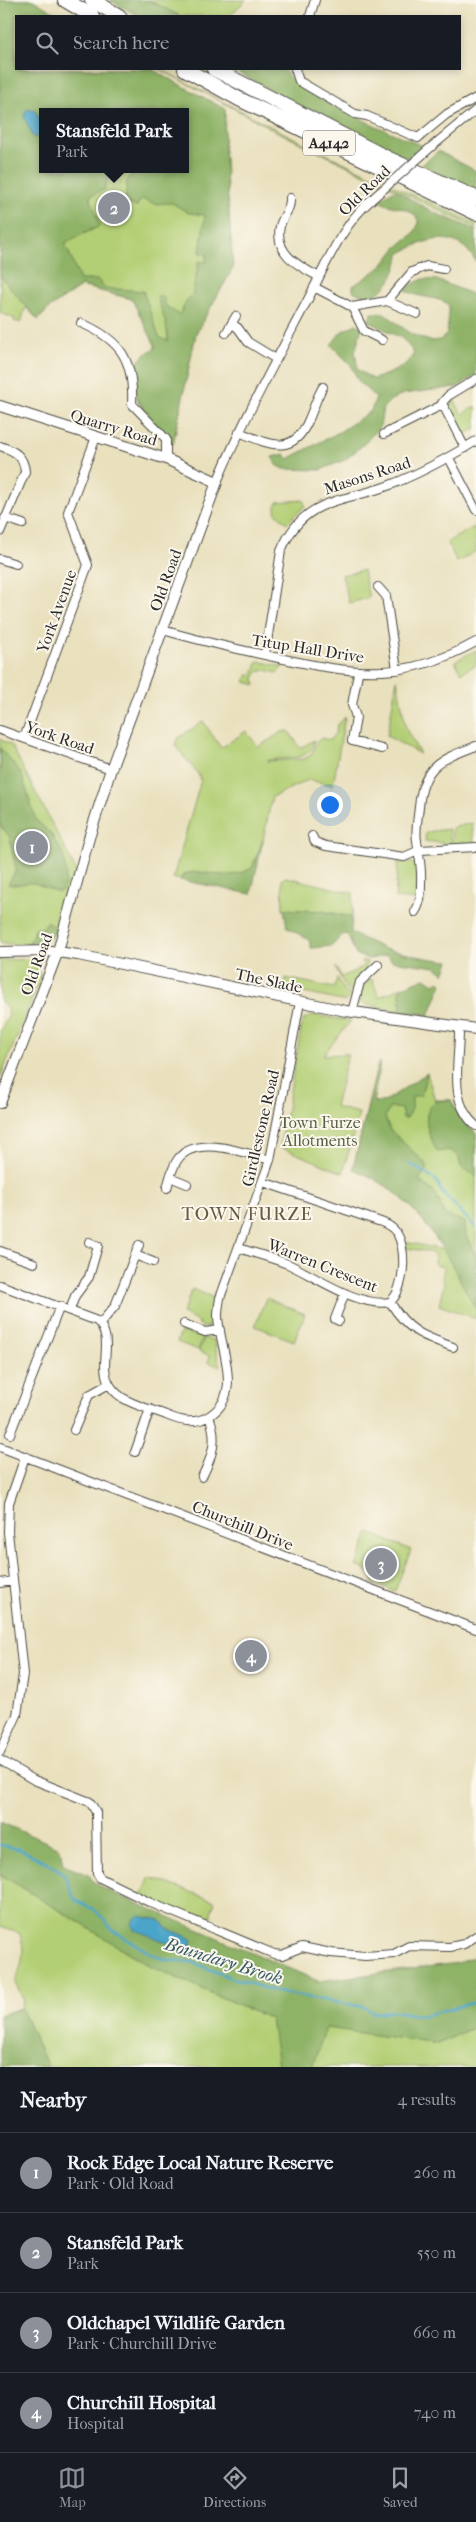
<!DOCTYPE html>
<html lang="en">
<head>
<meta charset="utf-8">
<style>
	:root { --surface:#171b24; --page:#20242c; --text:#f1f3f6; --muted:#9ea1a6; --line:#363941; --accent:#8c9099 }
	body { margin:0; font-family:"IM FELL French Canon",serif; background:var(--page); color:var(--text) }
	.you { position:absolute; left:329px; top:804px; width:18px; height:18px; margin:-12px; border:4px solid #fff; border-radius:50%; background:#1a73e8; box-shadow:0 0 0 8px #1a73e833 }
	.badge { display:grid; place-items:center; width:32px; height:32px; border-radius:50%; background:var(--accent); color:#fff; font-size:16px; font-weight:700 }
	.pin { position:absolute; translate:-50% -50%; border:2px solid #fff; box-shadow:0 1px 5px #0006 }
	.popup { position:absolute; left:39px; top:108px; width:150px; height:65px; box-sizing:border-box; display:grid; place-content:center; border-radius:0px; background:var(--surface); filter:drop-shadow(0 1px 4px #0005); font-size:16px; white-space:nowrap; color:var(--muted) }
	.popup b { font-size:19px; color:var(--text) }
	.popup::after { content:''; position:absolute; left:50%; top:100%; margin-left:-10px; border:10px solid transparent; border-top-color:var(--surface) }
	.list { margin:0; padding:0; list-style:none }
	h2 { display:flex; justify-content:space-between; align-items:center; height:65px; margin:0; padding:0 20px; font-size:21px }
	h2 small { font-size:16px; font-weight:400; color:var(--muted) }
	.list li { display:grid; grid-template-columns:32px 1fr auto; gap:15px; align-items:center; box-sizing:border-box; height:80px; padding:0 20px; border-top:1px solid var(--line) }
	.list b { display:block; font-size:19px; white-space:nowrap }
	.list p { margin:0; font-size:16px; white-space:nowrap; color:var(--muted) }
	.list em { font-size:16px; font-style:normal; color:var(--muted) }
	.icon { flex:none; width:28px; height:28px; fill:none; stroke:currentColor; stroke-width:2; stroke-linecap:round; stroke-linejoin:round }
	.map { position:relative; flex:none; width:476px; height:2067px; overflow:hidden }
	.search { position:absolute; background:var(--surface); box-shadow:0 2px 8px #0003; left:15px; right:15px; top:15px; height:55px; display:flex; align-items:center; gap:12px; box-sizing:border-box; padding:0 18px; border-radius:0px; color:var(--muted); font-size:19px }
	.sheet { height:385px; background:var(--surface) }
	nav { display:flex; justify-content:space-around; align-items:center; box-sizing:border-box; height:70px; border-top:1px solid var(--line); background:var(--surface); font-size:14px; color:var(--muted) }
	nav a { display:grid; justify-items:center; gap:2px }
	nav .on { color:var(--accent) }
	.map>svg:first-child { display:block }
	.green { fill:#b3cf75; stroke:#6f7d50; fill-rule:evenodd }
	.forest { fill:#8eb266; stroke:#5c6e48; fill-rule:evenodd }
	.water { fill:#4ba5c9; stroke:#3b687a }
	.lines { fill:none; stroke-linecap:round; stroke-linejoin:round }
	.stream { stroke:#4ba5c9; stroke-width:2.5 }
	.street-casing { stroke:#484641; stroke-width:10 }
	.secondary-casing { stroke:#484641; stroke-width:12 }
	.highway-casing { stroke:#484641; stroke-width:16 }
	.street { stroke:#fff; stroke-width:8 }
	.secondary { stroke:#fff; stroke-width:10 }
	.highway { stroke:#fff; stroke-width:14 }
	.street-bridge-casing { stroke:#484641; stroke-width:10; stroke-linecap:butt }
	.street-bridge { stroke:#fff; stroke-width:8 }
	.labels { text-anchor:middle; stroke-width:4; stroke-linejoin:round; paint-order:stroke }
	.shield { fill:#fbf7ec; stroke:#696865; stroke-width:1 }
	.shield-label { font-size:15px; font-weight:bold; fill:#2b2b2b }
	.street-label { font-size:16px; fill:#2b2b2b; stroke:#fbf7ec }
	.park-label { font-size:16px; fill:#545c41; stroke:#fbf7ec }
	.neighbourhood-label { font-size:18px; letter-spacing:1px; fill:#695942; stroke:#fbf7ec }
	.water-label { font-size:18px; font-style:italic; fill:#385c6a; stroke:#fbf7ec }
</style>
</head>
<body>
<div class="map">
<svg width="476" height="2067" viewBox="0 0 476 2067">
	<rect width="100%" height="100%" fill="#fbf7ec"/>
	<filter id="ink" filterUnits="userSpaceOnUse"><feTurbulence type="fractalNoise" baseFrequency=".02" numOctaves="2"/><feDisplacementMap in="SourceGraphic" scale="10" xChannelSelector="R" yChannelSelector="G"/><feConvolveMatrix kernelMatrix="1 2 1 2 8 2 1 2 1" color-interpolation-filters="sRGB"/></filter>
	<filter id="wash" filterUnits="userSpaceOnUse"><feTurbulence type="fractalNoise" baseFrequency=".0096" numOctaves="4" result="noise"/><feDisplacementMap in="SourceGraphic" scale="20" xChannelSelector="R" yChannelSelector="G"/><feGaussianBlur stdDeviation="1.12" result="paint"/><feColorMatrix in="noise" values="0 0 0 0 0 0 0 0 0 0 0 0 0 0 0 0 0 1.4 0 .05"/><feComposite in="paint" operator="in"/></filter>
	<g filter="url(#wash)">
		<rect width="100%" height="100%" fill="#e9e0bd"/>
		<path class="green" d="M0 0H33L60 16H16V69H151L225 109 224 148 233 268 196 333 173 444 138 402 141 359 156 347 132 299 82 286 49 308 38 320 27 308 25 309 21 323 14 321V318L0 313ZM43 112H185V169H43Z
			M148 0H246L230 16H180Z
			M160 69 317 150 476 224V228L278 132Z
			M454 400 462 414 476 406V428L467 433 462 432 449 407Z
			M303 500 305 506 287 523 275 512 277 502Z
			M474 527 476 531V551L457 562 447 542Z
			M363 570 369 598 349 603 342 575Z
			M476 650V665L461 673 455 661Z
			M258 661 283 667 277 673 266 670 258 672 254 678 256 685 245 682 247 676 253 674Z
			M397 679 406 729 420 754 387 736Z
			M345 717 333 785 308 780 272 797 263 840 252 869C224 884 209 867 184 874L180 880 173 878 201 780 198 774 175 745 177 739 203 721 221 748 246 731 258 747 282 732 289 731 300 748 314 740C310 765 283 755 267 761L304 759 311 755 316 742 322 738 330 740 336 732 337 725Z
			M0 739 11 745 76 870 56 931C46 946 17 946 0 942Z
			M472 823 474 844H452V828Z
			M449 829 450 844 425 841 426 832Z
			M398 862 413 863 419 866 417 898 415 900 395 898Z
			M286 877 353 893 352 917 321 911 283 909 282 879Z
			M30 959 35 963 41 978 0 1078V1031L9 1015 8 1010 0 1000V960Z
			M361 961H367L366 970 356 979 351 991 347 990 335 967 342 977 364 966Z
			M286 978 334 988 337 978 345 992 350 995 346 1002 285 989Z
			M372 979 379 997 400 988 401 1011 362 1004C357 994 363 984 372 979Z
			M313 1015 351 1021 323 1055 348 1054 335 1107 359 1113 343 1173 280 1147 302 1024 304 1019Z
			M378 1063H380L373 1102H384L427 1073 435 1100H451L460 1119 476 1133V1319L439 1305 444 1283 442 1281 444 1267 435 1265V1257L430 1252 406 1248 405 1242 444 1250C416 1211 399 1186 353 1169Z
			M192 1289 212 1297 211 1322 208 1327H202L195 1320 182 1314Z
			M266 1298 305 1314 294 1341 255 1326Z
			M181 1332 203 1337 198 1350 177 1342Z
			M204 1338 214 1340 220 1367 208 1362 210 1356 199 1351Z
			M369 1533 411 1550 395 1591 372 1583 375 1574 356 1566Z
			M0 1874 152 1967 271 2019 438 2044 476 2026V2067H48L21 2008 23 1999 15 1983C21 1967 27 1950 19 1933L0 1927Z
			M150 1877 215 1901 211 1913V1925L141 1897Z"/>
		<path class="forest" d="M0 0H33L60 16H16V69H151L225 109 224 148 233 268 196 333 173 444C154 422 118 390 140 359 144 354 151 351 156 347L132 299 81 286 49 308 38 320 0 276ZM43 112H185V169H134L127 181 125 202 136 207 142 199 155 204 172 203 189 213 205 215 200 253 207 254 206 262 199 261 192 296 187 300 179 315 166 306 163 296H157L166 324 168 341 159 337 143 291 104 288 98 280H80L65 243 100 226 90 196 105 189 109 169H43Z
			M110 0H148L180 16H139Z
			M232 69H284C289 91 399 136 423 146L407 159 312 113Z
			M438 151 476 171V191L421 166Z
			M395 190 435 213 476 230V262C457 228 427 238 399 254 397 277 379 307 353 291V286L381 267 396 248 414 233 419 223C412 203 392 211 378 200Z
			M423 279 437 280 474 295 476 292V375L457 387 403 394 391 400 383 408 380 426 364 444 345 460 320 470 284 469 277 465 272 457 285 454 288 459 341 431 371 411 376 398 359 382 351 365 331 345 341 332 356 324 362 327 355 352 358 370 373 379C388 374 407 368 414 353L403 339 368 321 372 313H384L411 334 430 341 440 340 447 334 449 305C439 296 419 299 405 290L411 285Z
			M0 748 21 773 36 820 51 834 63 854 66 874 65 886 60 892C51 892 43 885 33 883 24 882 17 887 8 884L16 870 9 836 0 825Z
			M263 840 251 894 180 880 184 874C209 867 224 884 252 868Z
			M284 909 321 911 352 917 351 933 385 949 426 958 449 961 444 974 435 967 392 961 387 955 370 959 356 955 347 934 342 935 332 946 311 948 309 940 287 927Z
			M47 921 53 927H58C51 941 43 942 29 943L35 928H43Z
			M425 978 434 984 439 981 442 983 429 1015 401 1011 400 988Z
			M378 1063H380L373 1102H384L427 1073 421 1095 412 1097V1109L407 1118H403L401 1109 390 1107 385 1117 390 1130 425 1163 428 1168 419 1180 435 1193 445 1215 465 1222 466 1236 476 1256V1310C444 1250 420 1195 353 1169Z
			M451 1100 460 1119 476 1133V1176L461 1167 458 1155 449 1150 437 1152C429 1134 419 1116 435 1101Z
			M0 1822 60 1848 63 1865 89 1875 93 1881 104 1889 318 1981 458 1963 476 1956V2026L438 2044 326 2028 312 2067H278L271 2019 152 1967 0 1874Z
			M21 2008 48 2067H0V2015Z"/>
		<path class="water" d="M27 109 35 111 41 121 43 137H33L24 116Z
			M139 1916 160 1920 166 1928 193 1939 191 1950H186L135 1930 132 1924 134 1919Z"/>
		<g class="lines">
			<path class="stream" d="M410 1164 437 1181 441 1191 476 1228
				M0 1845 19 1849 50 1864 64 1874 75 1900 95 1910 115 1932 155 1956 167 1960 192 1962 229 1977 277 1992 364 2007 374 2013 395 2011 421 2016 476 2002"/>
		</g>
	</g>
	<g filter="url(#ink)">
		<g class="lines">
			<defs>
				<path id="street" d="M310 16 315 0
					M295 69 299 81 355 114 367 116 418 138 447 114 476 98
					M430 148 476 110
					M290 198C291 210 283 215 280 226 274 254 299 266 319 277
					M314 287 352 307 387 301 412 272 427 266 444 269
					M387 301 417 314
					M352 307 364 331 382 340
					M81 323C121 340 134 360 132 404L166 439V459
					M232 324 238 328 248 342 276 359
					M226 333 236 316
					M239 432C269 444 293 458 309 419 314 408 317 396 323 387
					M384 434 442 405
					M0 446C15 451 24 456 25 472L0 532
					M465 448 442 403 448 396 476 379
					M449 458 476 510
					M217 482C243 421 274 364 305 305 325 268 339 228 371 200
					M5 518 23 524
					M0 559 16 564
					M378 587 386 596 397 670
					M163 630C200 641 236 649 274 657 353 674 402 683 476 642
					M265 655 281 551C304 496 343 503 390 485 421 473 448 458 476 441
					M358 673 352 705 356 717 352 741 382 749
					M0 730 111 769
					M24 738 88 565 68 512 96 437
					M312 836 315 842 326 846 404 857 420 850 476 847
					M415 912C421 903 421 893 421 883 422 866 419 857 417 841 415 830 418 818 419 807 423 765 440 760 476 746
					M352 1012 360 982 378 965
					M459 1027C460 1061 447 1101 476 1126
					M170 1177 187 1184
					M167 1188C170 1178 172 1167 178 1159 197 1134 245 1153 270 1160
					M239 1248C256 1254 274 1258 290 1265 316 1277 360 1308 390 1302 405 1290 408 1246 395 1231 391 1226 385 1223 378 1221L263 1182
					M0 1251 34 1263
					M135 1255 153 1262
					M0 1285 97 1321C116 1340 97 1364 110 1385 120 1403 148 1408 166 1415 180 1421 194 1425 209 1416 245 1394 219 1348 218 1316 218 1310 219 1304 220 1298L270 1160 300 1002
					M390 1302C408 1331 422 1336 453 1347
					M70 1310 75 1296 89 1277 98 1246 89 1242
					M339 1321 335 1319 345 1293
					M100 1324 115 1306 139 1245
					M184 1324 205 1332 220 1330
					M74 1430 89 1395 109 1384
					M10 1434 60 1306
					M0 1447 476 1629
					M135 1452 150 1409
					M202 1477C213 1455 218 1439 209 1416
					M0 1583 13 1581
					M0 1752 17 1715 23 1674 8 1532 9 1503 25 1457
					M0 1760 34 1780 90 1802 96 1812 97 1873 100 1878 151 1903 274 1954 282 1955 302 1947 331 1953 365 1956 394 1954 409 1946 450 1947 464 1944 476 1936"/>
				<path id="secondary" d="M0 406 166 459 217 482 111 769 89 838 58 951 0 1103
					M0 952 51 951 78 955 346 1011 476 1029"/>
				<path id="highway" d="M65 0 92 16
					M92 0 119 16
					M185 69 239 99 476 213
					M214 69 389 159 476 198"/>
			</defs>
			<use href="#street" class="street-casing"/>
			<use href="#secondary" class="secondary-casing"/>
			<use href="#highway" class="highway-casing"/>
			<use href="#street" class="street"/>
			<use href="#secondary" class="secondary"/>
			<use href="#highway" class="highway"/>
			<defs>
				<path id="street-bridge" d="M371 200 430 148"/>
			</defs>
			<use href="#street-bridge" class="street-bridge-casing"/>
			<use href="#street-bridge" class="street-bridge"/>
		</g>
	</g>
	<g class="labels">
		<rect class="shield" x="303" y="130.5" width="52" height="25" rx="4"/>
		<g class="shield-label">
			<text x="329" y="148">A4142</text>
		</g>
		<g class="street-label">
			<text transform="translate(364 190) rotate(-44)" y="6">Old Road</text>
			<text transform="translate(114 427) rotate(17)" y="6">Quarry Road</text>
			<text transform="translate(367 475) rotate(-18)" y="6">Masons Road</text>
			<text transform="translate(165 580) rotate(-70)" y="6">Old Road</text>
			<text transform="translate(56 611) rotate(-70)" y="6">York Avenue</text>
			<text transform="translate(308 648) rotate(9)" y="6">Titup Hall Drive</text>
			<text transform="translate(60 737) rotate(19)" y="6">York Road</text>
			<text transform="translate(36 964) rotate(-70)" y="6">Old Road</text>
			<text transform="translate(269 980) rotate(12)" y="6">The Slade</text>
			<text transform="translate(260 1128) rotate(-77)" y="6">Girdlestone Road</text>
			<text transform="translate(323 1265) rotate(22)" y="6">Warren Crescent</text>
			<text transform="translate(243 1525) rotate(22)" y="6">Churchill Drive</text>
		</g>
		<g class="park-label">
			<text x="320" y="1128">Town Furze<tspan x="320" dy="18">Allotments</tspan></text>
		</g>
		<g class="neighbourhood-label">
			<text x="247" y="1220">TOWN FURZE</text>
		</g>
		<g class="water-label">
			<text transform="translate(224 1961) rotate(17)" y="6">Boundary Brook</text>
		</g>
	</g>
</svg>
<div class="you"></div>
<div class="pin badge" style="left:32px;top:847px">1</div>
<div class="pin badge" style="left:114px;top:208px">2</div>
<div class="popup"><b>Stansfeld Park</b>Park</div>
<div class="pin badge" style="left:381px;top:1564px">3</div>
<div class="pin badge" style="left:251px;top:1656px">4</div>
<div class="search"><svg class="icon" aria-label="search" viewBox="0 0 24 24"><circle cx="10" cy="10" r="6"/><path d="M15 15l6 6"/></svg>Search here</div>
</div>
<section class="sheet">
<h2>Nearby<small>4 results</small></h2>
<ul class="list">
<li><span class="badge">1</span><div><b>Rock Edge Local Nature Reserve</b><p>Park · Old Road</p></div><em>260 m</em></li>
<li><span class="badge">2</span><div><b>Stansfeld Park</b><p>Park</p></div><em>550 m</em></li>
<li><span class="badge">3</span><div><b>Oldchapel Wildlife Garden</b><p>Park · Churchill Drive</p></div><em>660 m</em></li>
<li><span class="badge">4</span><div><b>Churchill Hospital</b><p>Hospital</p></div><em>740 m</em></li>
</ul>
</section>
<nav>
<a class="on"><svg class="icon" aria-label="map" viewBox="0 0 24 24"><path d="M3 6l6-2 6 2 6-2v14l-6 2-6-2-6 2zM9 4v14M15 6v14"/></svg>Map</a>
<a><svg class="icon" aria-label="directions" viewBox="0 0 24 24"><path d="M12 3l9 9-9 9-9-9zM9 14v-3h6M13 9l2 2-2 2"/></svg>Directions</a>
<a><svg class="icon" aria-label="saved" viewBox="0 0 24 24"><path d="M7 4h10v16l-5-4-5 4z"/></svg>Saved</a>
</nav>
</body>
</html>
